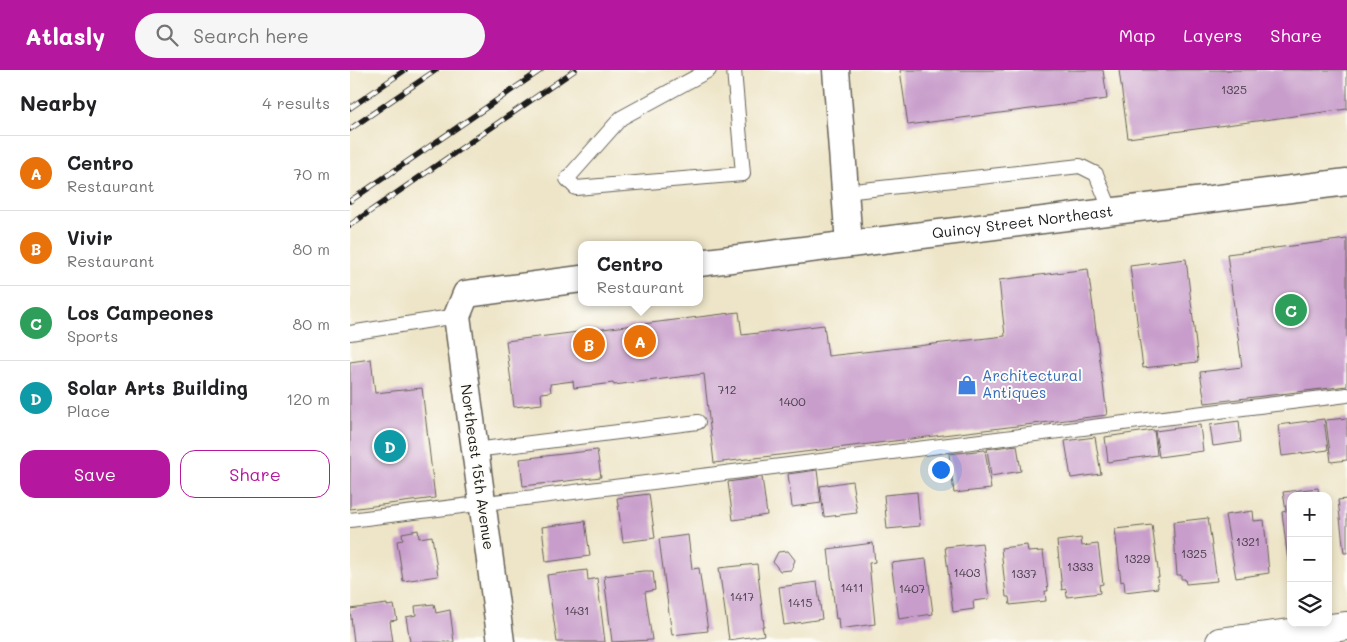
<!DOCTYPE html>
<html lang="en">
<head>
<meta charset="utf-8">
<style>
	:root { --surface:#fff; --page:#f6f6f6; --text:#202124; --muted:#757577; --line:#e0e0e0; --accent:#b5179e }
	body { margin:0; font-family:Mali,sans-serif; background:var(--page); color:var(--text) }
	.controls { position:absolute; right:15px; bottom:15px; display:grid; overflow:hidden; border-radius:10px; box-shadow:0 2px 8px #0003 }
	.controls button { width:45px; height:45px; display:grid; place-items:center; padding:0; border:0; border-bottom:1px solid var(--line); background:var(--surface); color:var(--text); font:25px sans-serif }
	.you { position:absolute; left:590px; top:399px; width:18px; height:18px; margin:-12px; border:4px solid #fff; border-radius:50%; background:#1a73e8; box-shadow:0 0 0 8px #1a73e833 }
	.badge { display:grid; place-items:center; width:32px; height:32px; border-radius:50%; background:var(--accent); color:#fff; font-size:16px; font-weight:700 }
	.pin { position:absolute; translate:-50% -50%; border:2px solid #fff; box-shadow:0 1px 5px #0006 }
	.popup { position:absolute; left:228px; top:171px; width:125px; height:65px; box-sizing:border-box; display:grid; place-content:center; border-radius:10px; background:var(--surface); filter:drop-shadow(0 1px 4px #0005); font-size:16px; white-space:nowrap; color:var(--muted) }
	.popup b { font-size:19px; color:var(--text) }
	.popup::after { content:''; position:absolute; left:50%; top:100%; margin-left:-10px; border:10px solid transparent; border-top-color:var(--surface) }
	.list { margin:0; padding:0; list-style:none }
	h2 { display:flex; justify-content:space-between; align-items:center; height:65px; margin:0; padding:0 20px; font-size:21px }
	h2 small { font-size:16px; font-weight:400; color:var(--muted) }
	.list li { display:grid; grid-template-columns:32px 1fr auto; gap:15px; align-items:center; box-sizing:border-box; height:75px; padding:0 20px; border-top:1px solid var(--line) }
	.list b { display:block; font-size:19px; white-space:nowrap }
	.list p { margin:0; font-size:16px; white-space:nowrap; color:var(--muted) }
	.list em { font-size:16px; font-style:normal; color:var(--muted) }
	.actions { display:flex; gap:10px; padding:15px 20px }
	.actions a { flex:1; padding:11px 0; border:1px solid var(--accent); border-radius:15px; text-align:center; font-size:18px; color:var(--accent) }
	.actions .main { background:var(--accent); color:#fff }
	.icon { flex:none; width:28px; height:28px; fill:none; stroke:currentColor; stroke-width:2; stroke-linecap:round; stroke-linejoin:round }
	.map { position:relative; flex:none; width:997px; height:572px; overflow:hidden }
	header { display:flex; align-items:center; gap:30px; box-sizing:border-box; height:70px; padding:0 25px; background:var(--accent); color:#fff }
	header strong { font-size:24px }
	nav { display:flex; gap:28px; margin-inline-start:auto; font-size:18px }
	.search { width:350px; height:45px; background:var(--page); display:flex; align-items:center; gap:12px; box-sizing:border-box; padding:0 18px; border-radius:28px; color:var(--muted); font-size:19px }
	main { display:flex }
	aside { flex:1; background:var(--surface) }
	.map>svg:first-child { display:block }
	.building { fill:#c89dcb }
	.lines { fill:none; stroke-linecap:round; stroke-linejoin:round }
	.service-casing { stroke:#666258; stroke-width:16 }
	.minor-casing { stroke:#666258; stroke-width:29 }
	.tertiary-casing { stroke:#666258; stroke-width:30 }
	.service { stroke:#fff; stroke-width:14 }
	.minor { stroke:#fff; stroke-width:26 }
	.tertiary { stroke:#fff; stroke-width:28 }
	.rail-casing { stroke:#1c1c1c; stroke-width:5.5 }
	.rail { stroke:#fdfcf7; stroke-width:4; stroke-dasharray:11; stroke-linecap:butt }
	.labels { text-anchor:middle; stroke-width:4; stroke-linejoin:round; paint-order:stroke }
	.number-label { font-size:12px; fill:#473c48 }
	.street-label { font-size:15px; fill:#1c1c1c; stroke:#fdfcf7 }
	.shop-label { font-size:15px; fill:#366cbe; stroke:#fdfcf7; text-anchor:start }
</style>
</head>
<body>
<header>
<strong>Atlasly</strong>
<div class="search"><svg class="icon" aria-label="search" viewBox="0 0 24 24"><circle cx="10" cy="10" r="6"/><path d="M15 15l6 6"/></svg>Search here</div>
<nav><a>Map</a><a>Layers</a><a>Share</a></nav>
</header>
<main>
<aside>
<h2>Nearby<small>4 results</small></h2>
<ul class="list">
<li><span class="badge" style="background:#e8710a">A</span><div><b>Centro</b><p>Restaurant</p></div><em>70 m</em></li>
<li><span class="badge" style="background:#e8710a">B</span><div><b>Vivir</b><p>Restaurant</p></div><em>80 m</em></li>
<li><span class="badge" style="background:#2e9e5b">C</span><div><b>Los Campeones</b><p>Sports</p></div><em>80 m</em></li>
<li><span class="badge" style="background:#0f9aa8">D</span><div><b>Solar Arts Building</b><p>Place</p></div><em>120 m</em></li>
</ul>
<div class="actions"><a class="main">Save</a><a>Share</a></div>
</aside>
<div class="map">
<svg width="997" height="572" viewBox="0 0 997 572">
	<rect width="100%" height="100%" fill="#fdfcf7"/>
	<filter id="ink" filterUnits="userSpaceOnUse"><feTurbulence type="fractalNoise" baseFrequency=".02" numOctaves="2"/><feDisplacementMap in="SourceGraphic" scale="10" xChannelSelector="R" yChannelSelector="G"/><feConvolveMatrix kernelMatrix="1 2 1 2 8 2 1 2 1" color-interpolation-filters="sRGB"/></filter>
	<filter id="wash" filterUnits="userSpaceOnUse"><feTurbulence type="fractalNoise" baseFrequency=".0096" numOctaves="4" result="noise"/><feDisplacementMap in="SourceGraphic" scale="20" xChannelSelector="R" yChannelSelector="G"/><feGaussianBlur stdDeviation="1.12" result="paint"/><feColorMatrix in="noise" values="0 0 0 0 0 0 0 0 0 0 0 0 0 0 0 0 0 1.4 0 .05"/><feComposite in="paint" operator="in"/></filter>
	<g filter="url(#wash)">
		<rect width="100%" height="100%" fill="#eee5c8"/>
		<g id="blocks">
			<path class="building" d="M550 0H753L757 29 558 55Z
				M769 0H997V39L778 68Z
				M997 169V316L855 333 850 302 892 297 877 184Z
				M836 189 848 292 793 298 780 196Z
				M738 199 757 345 364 393 354 304 264 315 263 313 224 318 223 311 200 314 201 322 191 323 192 334 164 337 156 271 389 242 392 265 474 255 478 286 655 266 649 210Z
				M21 289 25 323 72 318 85 428 0 439V292Z
				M997 348V390L981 392 976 350Z
				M974 349 978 380 932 386 928 355Z
				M889 351 891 372 863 376 860 355Z
				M850 355 853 381 809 387 805 361Z
				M804 360 807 385 758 392 755 367Z
				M745 367 751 404 721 408 715 371Z
				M667 375 671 401 641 406 637 379Z
				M247 380 251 407 173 416 170 389Z
				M635 380 641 419 604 423 599 384Z
				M467 400 471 433 442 437 438 404Z
				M412 407 417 445 383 450 378 412Z
				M502 411 507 443 474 447 470 416Z
				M968 418 969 426H941V491H938L932 442 936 441 933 422Z
				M567 422 570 456 537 459 534 425Z
				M299 424 305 468 273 472 267 428Z
				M997 429V483H994L988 430Z
				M903 441 904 451 914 450 919 503 886 508 875 445Z
				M858 448 867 511 836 514 835 509H831V505H827L823 452Z
				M235 451 240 486 196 492 192 457Z
				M802 455 809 507H807L808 518 775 522 774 511 771 512 765 459Z
				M68 460 69 468 82 466 88 506 53 511 47 471 53 470 52 463Z
				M338 465 342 499 349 498 358 561 322 565 309 469Z
				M731 468 732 476 748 474 753 514 749 515 750 523 717 527 716 519 712 520 707 471Z
				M523 473 525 492 519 493 525 554 489 559 488 548 486 549 478 479Z
				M632 473 639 529 623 531 624 539 603 542 595 477Z
				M677 475 678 482 693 481 698 521H695L696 531 660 535 659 527H656L651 478Z
				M438 481 445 490 441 500 430 501 423 492 428 482Z
				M576 489 583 544 549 549 541 493Z
				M407 494 414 556H412L414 565 379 570 369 498Z
				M237 500 238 510 247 508 255 572H207L197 505Z
				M293 501H303L305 520 295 522 302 570 262 572 254 506Z
				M467 512 472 549 434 555 429 517Z
				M37 534V536L44 535 47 550 40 551 43 572H4L0 539Z
				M84 534 86 543 100 540 104 572H60L56 547 66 545 65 536Z"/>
		</g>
	</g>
	<g filter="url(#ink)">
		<use href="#blocks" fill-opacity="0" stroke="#666258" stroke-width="1"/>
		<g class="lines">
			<defs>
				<path id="service" d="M359 0 271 48 217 109 226 118 393 104 384 0
					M495 122 730 96 746 104 761 141
					M0 263 107 246
					M125 380 348 352
					M0 450 997 325"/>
				<g id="minor">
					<path d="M486 0 499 174"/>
					<path id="s1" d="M349 193 997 112"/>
					<path d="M151 572 107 246 116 224 231 209"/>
				</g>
				<path id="tertiary" d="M870 572 997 556"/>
			</defs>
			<use href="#service" class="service-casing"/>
			<use href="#minor" class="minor-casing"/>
			<use href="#tertiary" class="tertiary-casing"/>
			<use href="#service" class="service"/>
			<use href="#minor" class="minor"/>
			<use href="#tertiary" class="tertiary"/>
			<defs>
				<path id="rail" d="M0 38 55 0
					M0 59 86 0
					M0 131 191 0
					M0 155 225 0"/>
			</defs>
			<use href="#rail" class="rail-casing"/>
			<use href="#rail" class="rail"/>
		</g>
	</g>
	<defs>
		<symbol id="shop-bare" viewBox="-9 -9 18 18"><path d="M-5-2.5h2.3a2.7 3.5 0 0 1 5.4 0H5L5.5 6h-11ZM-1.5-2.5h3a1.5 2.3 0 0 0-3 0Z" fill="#3f7fe0" stroke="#fdfcf7" stroke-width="2.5" paint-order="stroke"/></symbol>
	</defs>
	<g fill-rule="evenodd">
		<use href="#shop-bare" x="603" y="301" width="28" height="28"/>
	</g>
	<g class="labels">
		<g class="number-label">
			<text x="884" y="24">1325</text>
			<text x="377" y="324">712</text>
			<text x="442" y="336">1400</text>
			<text x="898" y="476">1321</text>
			<text x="844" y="488">1325</text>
			<text x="787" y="493">1329</text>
			<text x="730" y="501">1333</text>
			<text x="617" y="507">1403</text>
			<text x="674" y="508">1337</text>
			<text x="502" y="522">1411</text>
			<text x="562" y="523">1407</text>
			<text x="392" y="531">1417</text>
			<text x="450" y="537">1415</text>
			<text x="227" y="545">1431</text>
		</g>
		<g class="street-label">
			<text dy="5" stroke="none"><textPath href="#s1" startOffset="326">Quincy Street Northeast</textPath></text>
			<text transform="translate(127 397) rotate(82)" y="5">Northeast 15th Avenue</text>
		</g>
		<g class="shop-label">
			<text x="632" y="311">Architectural<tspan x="632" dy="17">Antiques</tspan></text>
		</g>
	</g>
</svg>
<div class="controls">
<button>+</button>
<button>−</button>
<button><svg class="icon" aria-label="layers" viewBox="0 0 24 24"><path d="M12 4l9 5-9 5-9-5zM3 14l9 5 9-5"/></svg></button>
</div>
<div class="you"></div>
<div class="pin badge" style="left:290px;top:271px;background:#e8710a">A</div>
<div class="popup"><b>Centro</b>Restaurant</div>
<div class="pin badge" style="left:239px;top:274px;background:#e8710a">B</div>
<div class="pin badge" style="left:941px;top:240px;background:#2e9e5b">C</div>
<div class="pin badge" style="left:40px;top:376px;background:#0f9aa8">D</div>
</div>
</main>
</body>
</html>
